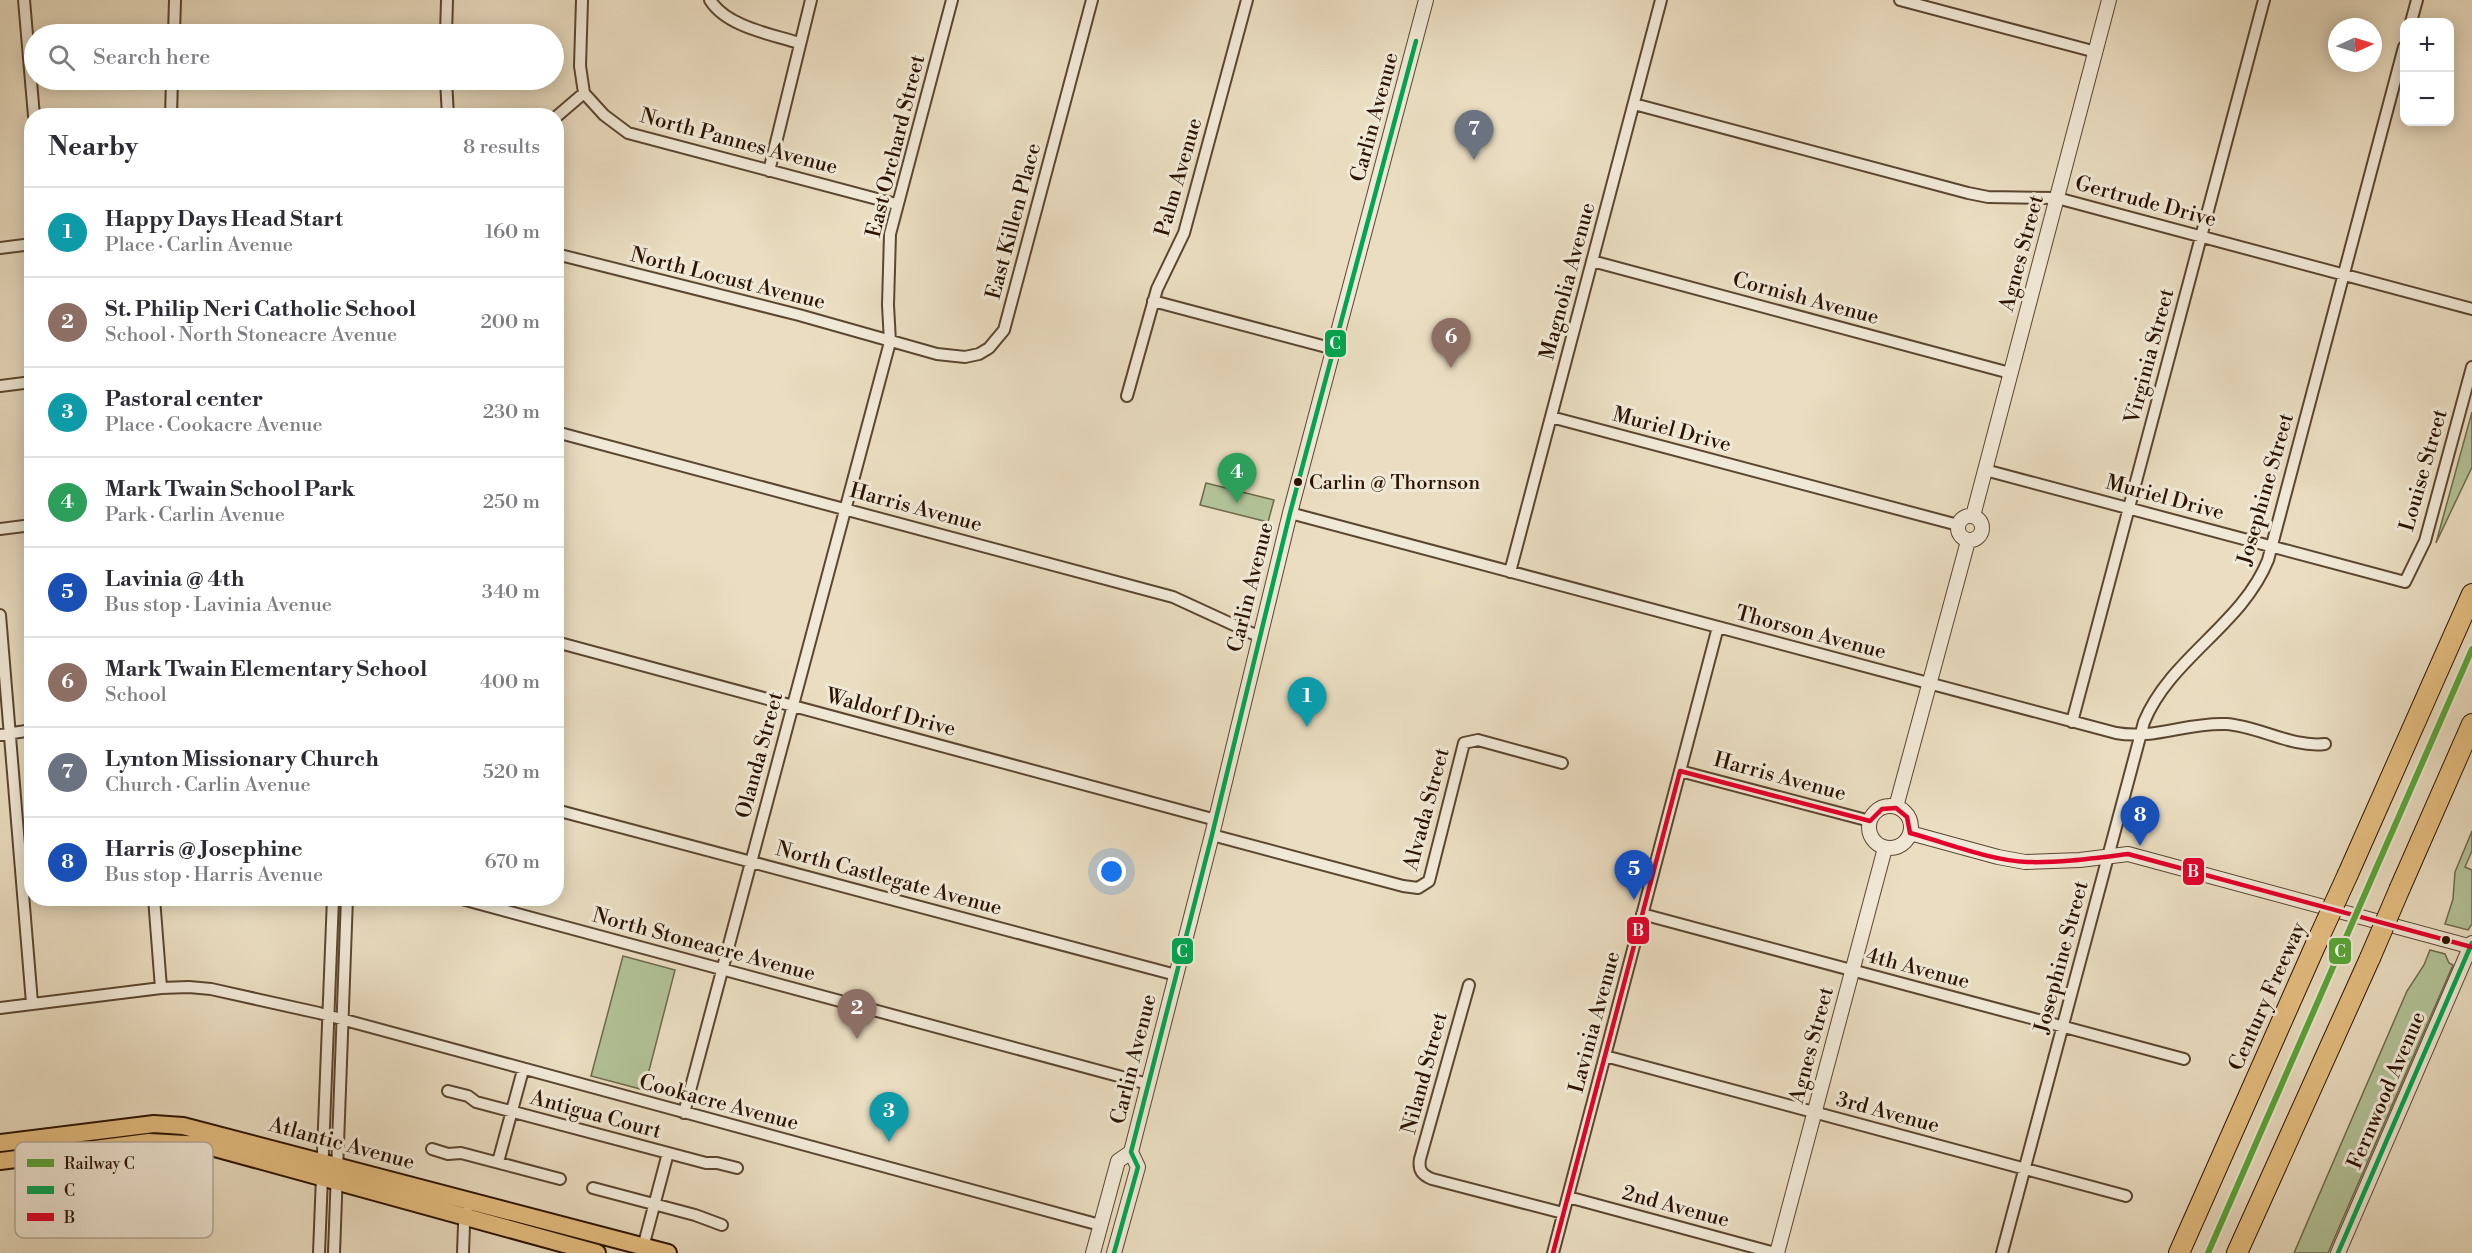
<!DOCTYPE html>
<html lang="en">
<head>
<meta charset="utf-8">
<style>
	:root { --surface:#fff; --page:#f7f7f7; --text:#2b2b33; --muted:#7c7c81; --line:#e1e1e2; --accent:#8f2418 }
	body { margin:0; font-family:"Libre Bodoni",serif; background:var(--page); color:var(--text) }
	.controls { position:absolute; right:18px; top:18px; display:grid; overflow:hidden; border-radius:12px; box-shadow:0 3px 15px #0003 }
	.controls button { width:54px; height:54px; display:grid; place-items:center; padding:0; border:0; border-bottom:2px solid var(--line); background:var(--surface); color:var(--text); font:30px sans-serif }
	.compass { position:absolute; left:2328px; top:18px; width:54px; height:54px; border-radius:50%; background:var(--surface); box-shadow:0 3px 15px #0003; rotate:86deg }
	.you { position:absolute; left:1112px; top:872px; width:21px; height:21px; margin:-15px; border:4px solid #fff; border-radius:50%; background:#1a73e8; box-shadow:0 0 0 9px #1a73e833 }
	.badge { display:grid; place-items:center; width:39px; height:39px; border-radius:50%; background:var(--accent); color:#fff; font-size:20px; font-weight:700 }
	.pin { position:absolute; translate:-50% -50px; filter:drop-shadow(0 2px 3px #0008) }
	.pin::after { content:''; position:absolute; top:32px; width:21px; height:18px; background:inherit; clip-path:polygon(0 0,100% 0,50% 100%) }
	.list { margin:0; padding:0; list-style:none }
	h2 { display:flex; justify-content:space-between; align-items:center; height:78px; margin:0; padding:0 24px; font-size:26px }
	h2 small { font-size:20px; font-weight:400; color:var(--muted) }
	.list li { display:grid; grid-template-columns:39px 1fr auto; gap:18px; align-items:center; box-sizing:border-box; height:90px; padding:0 24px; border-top:2px solid var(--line) }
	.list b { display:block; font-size:22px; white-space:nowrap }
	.list p { margin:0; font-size:20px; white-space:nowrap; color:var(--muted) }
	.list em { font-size:20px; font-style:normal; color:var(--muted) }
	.icon { flex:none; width:33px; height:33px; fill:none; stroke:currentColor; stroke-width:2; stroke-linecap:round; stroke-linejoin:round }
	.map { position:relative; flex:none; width:2472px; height:1253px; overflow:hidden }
	.search { position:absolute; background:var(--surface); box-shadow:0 3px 15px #0003; left:24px; top:24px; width:540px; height:66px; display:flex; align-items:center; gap:15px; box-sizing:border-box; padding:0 21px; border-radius:33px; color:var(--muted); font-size:22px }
	.panel { position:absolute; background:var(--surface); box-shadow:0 3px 15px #0003; left:24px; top:108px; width:540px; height:798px; border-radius:24px }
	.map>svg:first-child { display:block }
	.green { fill:#b2c297; stroke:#6e6a4c; stroke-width:1.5 }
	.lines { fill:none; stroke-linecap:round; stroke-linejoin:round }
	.minor-casing { stroke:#5b4630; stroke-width:14 }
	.tertiary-casing { stroke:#5b4630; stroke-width:16 }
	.primary-casing { stroke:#2b1300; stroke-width:20 }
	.motorway-casing { stroke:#2b1300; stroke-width:22 }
	.minor { stroke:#f1e9d7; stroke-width:10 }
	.tertiary { stroke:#f1e9d7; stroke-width:14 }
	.primary { stroke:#e5be80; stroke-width:16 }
	.motorway { stroke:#e5be80; stroke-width:20 }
	.motorway-bridge-casing { stroke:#2b1300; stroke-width:22; stroke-linecap:butt }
	.motorway-bridge { stroke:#e5be80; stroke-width:20 }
	.bus-1-casing { stroke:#f1e9d7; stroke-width:9 }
	.bus-2-casing { stroke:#f1e9d7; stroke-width:9 }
	.bus-1 { stroke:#00a651; stroke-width:4.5 }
	.bus-2 { stroke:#e4002b; stroke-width:4.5 }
	.rail-1-casing { stroke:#f1e9d7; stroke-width:10 }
	.rail-1 { stroke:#58a738; stroke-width:6 }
	.bus-dot { fill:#2b1300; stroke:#f1e9d7; stroke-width:2 }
	.labels { text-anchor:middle; stroke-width:6; stroke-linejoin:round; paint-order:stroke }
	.bus-label { font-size:20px; fill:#2b1300; stroke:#f1e9d7; text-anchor:start }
	.street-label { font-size:21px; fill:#2b1300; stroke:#f1e9d7 }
	.key { fill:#f1e9d7; stroke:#b6a996; stroke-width:1.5 }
	.key-label { font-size:16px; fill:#2b1300 }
	.line-badge { stroke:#f1e9d7; stroke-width:2 }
	.badge-label { font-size:16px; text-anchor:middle; font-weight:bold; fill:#fff }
</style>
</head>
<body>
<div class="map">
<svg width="2472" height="1253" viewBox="0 0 2472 1253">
	<rect width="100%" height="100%" fill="#eaddc1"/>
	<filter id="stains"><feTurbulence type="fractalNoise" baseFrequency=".00333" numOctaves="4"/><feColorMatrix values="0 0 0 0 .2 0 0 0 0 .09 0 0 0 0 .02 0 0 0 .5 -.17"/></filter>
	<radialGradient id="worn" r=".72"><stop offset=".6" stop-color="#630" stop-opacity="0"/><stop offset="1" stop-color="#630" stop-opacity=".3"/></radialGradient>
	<path class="green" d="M2472 412V467L2436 543Z
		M1206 483 1274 500 1268 522 1200 505Z
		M2472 831V851L2465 867 2472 870V924L2468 930 2445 924 2453 899 2455 872Z
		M2430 950 2445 954 2449 963 2453 965 2328 1253H2294L2407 991 2424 965Z
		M623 956 675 970 644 1090 591 1076Z"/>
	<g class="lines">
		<defs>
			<path id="minor" d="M24 0 34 116
				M710 0C727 27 771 34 799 43
				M1900 0 2096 52
				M2411 22 2417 0
				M174 34 175 0
				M446 34 447 0
				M446 80 448 116
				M584 93 604 115 628 133 896 204
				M1634 104 1968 193 1988 197 2057 198 2472 309
				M171 116 172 80
				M556 117 584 93 580 66 582 0
				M769 171 811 0
				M0 248 32 244
				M556 254 799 315 937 354 965 357 979 354 989 348 1004 330 1092 0
				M1592 261 2010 373
				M1153 301 1334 349
				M0 386 32 382
				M1127 396 1157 289 1184 233 1247 0
				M1551 417 1958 525
				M556 432 1173 597 1260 637
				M1985 470 2405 582 2425 541 2472 367
				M1290 513 2116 733C2153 740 2188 722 2226 724 2259 726 2292 748 2325 744
				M0 529 32 525
				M1510 572 1661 0
				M0 615 32 1003
				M556 642 1216 820
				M2072 722 2264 0
				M0 735 32 730
				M1680 771 1870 821
				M556 810 1176 975
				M1212 835 1403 886 1418 888 1429 881 1464 743 1478 740 1562 763
				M154 898 161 988
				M458 898 1148 1084
				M1642 914 2184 1059
				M1469 985 1420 1159C1418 1170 1422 1175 1432 1179L1563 1213
				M0 1008 161 988 189 987 211 989 319 1013 1100 1225
				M1605 1056 2126 1196
				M448 1091 468 1096 476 1102 706 1163H717L737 1168
				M684 1113 890 342 888 305 890 234 952 0
				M432 1149 448 1154 461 1153 560 1179
				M498 1162 523 1070
				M593 1188 695 1215 722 1225
				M1568 1197 1775 1253
				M642 1251 668 1153
				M319 1253 333 898
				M334 1253 347 898
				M463 1253 464 1225 467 1212
				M1553 1253 1718 627
				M2002 1253 2144 722C2170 658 2242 625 2268 560L2404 47"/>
			<path id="tertiary" d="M1958 528a12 12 0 1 1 24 0a12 12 0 1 1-24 0Z
				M1973 516 2109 0
				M1869 827a21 21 0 1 1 42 0a21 21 0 1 1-42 0Z
				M1896 807 1968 541
				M1910 833 1998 857 2025 862 2080 860 2128 854 2472 947
				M1093 1253 1118 1161 1131 1152 1212 835 1290 513 1426 0
				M1114 1253 1138 1167 1131 1152
				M1777 1253 1885 848
				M2338 1253 2472 943"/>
			<path id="primary" d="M0 1143 154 1124 183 1126 668 1253
				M0 1161 149 1142 204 1145 597 1253"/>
			<path id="motorway" d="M2348 874 2472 594
				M2400 888 2472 724
				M2179 1253 2316 944
				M2237 1253 2370 958"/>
		</defs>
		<use href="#minor" class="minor-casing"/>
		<use href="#tertiary" class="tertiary-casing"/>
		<use href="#primary" class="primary-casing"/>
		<use href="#motorway" class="motorway-casing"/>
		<use href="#minor" class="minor"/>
		<use href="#tertiary" class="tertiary"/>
		<use href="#primary" class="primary"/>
		<use href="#motorway" class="motorway"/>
		<defs>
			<path id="motorway-bridge" d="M2316 944 2348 874
				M2370 958 2400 888"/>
		</defs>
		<use href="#motorway-bridge" class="motorway-bridge-casing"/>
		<use href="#motorway-bridge" class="motorway-bridge"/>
		<defs>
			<path id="bus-1" d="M1114 1253 1138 1167 1131 1152 1212 835 1290 513 1416 41
				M2338 1253 2472 943"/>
			<path id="bus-2" d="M1553 1253 1680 771 1870 821 1882 809 1896 808 1907 817 1910 833C1944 842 1992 861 2027 862 2060 863 2095 858 2128 854L2472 947"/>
		</defs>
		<use href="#bus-1" class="bus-1-casing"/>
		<use href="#bus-2" class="bus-2-casing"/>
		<use href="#bus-1" class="bus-1"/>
		<use href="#bus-2" class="bus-2"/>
		<defs>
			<path id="rail-1" d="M2208 1253 2472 649"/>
		</defs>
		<use href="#rail-1" class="rail-1-casing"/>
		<use href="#rail-1" class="rail-1"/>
	</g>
	<g class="bus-dot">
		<circle cx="1298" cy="482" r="5"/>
		<circle cx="2446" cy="940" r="5"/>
	</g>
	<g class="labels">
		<g class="bus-label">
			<text x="1309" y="489">Carlin @ Thornson</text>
		</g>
		<g class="street-label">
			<text transform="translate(1374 117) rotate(-75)" y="7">Carlin Avenue</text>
			<text transform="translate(739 141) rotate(15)" y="7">North Pannes Avenue</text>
			<text transform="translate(895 146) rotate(-76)" y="7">East Orchard Street</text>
			<text transform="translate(1178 177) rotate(-74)" y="7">Palm Avenue</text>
			<text transform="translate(2146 201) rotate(15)" y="7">Gertrude Drive</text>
			<text transform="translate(1013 221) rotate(-75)" y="7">East Killen Place</text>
			<text transform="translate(2021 253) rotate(-75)" y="7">Agnes Street</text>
			<text transform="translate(728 278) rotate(14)" y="7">North Locust Avenue</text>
			<text transform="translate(1567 281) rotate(-75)" y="7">Magnolia Avenue</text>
			<text transform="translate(1806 298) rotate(15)" y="7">Cornish Avenue</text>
			<text transform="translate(2149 356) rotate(-75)" y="7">Virginia Street</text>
			<text transform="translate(1672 429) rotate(15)" y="7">Muriel Drive</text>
			<text transform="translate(2423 470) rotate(-74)" y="7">Louise Street</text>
			<text transform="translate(2265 489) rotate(-74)" y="7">Josephine Street</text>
			<text transform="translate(2165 497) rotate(15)" y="7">Muriel Drive</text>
			<text transform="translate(916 507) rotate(15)" y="7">Harris Avenue</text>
			<text transform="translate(1250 587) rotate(-76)" y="7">Carlin Avenue</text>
			<text transform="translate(1811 632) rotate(15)" y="7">Thorson Avenue</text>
			<text transform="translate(891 712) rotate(15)" y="7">Waldorf Drive</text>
			<text transform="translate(759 755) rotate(-75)" y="7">Olanda Street</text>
			<text transform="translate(1780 776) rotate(15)" y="7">Harris Avenue</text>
			<text transform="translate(1426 809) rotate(-75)" y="7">Alvada Street</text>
			<text transform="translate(889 878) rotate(15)" y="7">North Castlegate Avenue</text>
			<text transform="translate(704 944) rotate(15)" y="7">North Stoneacre Avenue</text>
			<text transform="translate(2061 957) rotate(-75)" y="7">Josephine Street</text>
			<text transform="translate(1918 968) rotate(15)" y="7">4th Avenue</text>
			<text transform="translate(2267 996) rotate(-66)" y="7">Century Freeway</text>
			<text transform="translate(1594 1022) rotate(-75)" y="7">Lavinia Avenue</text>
			<text transform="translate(1811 1045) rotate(-75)" y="7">Agnes Street</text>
			<text transform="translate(1133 1059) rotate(-76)" y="7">Carlin Avenue</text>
			<text transform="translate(1424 1073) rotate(-75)" y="7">Niland Street</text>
			<text transform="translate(2386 1090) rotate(-67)" y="7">Fernwood Avenue</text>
			<text transform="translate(719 1102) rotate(15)" y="7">Cookacre Avenue</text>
			<text transform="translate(1888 1112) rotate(15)" y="7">3rd Avenue</text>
			<text transform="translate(596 1114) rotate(15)" y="7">Antigua Court</text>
			<text transform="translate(342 1143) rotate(15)" y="7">Atlantic Avenue</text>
			<text transform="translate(1676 1206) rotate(15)" y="7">2nd Avenue</text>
		</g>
	</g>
	<rect x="15" y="1142" width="198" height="96" rx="9" class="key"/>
	<rect x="27" y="1159" width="27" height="8" fill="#58a738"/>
	<rect x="27" y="1186" width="27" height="8" fill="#00a651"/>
	<rect x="27" y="1213" width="27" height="8" fill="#e4002b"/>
	<g class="key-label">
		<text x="64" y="1169">Railway C</text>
		<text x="64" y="1196">C</text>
		<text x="64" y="1223">B</text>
	</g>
	<g class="line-badge">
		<rect x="1324" y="329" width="23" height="29" rx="6" fill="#00a651"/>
		<rect x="2182" y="857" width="23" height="29" rx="6" fill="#e4002b"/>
		<rect x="1626" y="916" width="24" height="29" rx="6" fill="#e4002b"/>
		<rect x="2328" y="937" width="24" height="28" rx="6" fill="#58a738"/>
		<rect x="1171" y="937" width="23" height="28" rx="6" fill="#00a651"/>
	</g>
	<g class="badge-label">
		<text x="1335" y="349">C</text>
		<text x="2193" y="877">B</text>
		<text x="1638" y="936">B</text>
		<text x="2340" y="957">C</text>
		<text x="1182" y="957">C</text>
	</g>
	<rect width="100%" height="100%" filter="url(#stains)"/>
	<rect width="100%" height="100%" fill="url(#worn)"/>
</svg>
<div class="controls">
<button>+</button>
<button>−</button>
</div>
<svg class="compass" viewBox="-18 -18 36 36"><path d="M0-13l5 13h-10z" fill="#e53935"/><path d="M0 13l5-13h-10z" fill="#7c7c81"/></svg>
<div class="you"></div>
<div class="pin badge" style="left:1307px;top:727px;background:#0f9aa8">1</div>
<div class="pin badge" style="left:857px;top:1039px;background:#8d6e63">2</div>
<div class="pin badge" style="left:889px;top:1142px;background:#0f9aa8">3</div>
<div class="pin badge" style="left:1237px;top:503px;background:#2e9e5b">4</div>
<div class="pin badge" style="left:1634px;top:900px;background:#1a4fb4">5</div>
<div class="pin badge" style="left:1451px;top:368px;background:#8d6e63">6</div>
<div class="pin badge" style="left:1474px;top:160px;background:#6b7280">7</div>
<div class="pin badge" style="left:2140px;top:846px;background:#1a4fb4">8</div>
<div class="search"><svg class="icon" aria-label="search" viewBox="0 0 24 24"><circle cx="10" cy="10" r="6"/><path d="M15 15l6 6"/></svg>Search here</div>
<section class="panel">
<h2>Nearby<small>8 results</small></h2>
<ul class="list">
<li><span class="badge" style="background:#0f9aa8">1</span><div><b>Happy Days Head Start</b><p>Place · Carlin Avenue</p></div><em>160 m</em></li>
<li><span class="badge" style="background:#8d6e63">2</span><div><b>St. Philip Neri Catholic School</b><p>School · North Stoneacre Avenue</p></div><em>200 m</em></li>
<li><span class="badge" style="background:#0f9aa8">3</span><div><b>Pastoral center</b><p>Place · Cookacre Avenue</p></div><em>230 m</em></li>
<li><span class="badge" style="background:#2e9e5b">4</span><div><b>Mark Twain School Park</b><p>Park · Carlin Avenue</p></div><em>250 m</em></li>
<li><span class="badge" style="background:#1a4fb4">5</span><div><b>Lavinia @ 4th</b><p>Bus stop · Lavinia Avenue</p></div><em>340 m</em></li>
<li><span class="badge" style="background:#8d6e63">6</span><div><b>Mark Twain Elementary School</b><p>School</p></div><em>400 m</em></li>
<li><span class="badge" style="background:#6b7280">7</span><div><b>Lynton Missionary Church</b><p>Church · Carlin Avenue</p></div><em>520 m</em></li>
<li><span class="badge" style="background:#1a4fb4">8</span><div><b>Harris @ Josephine</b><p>Bus stop · Harris Avenue</p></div><em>670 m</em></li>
</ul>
</section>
</div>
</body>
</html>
